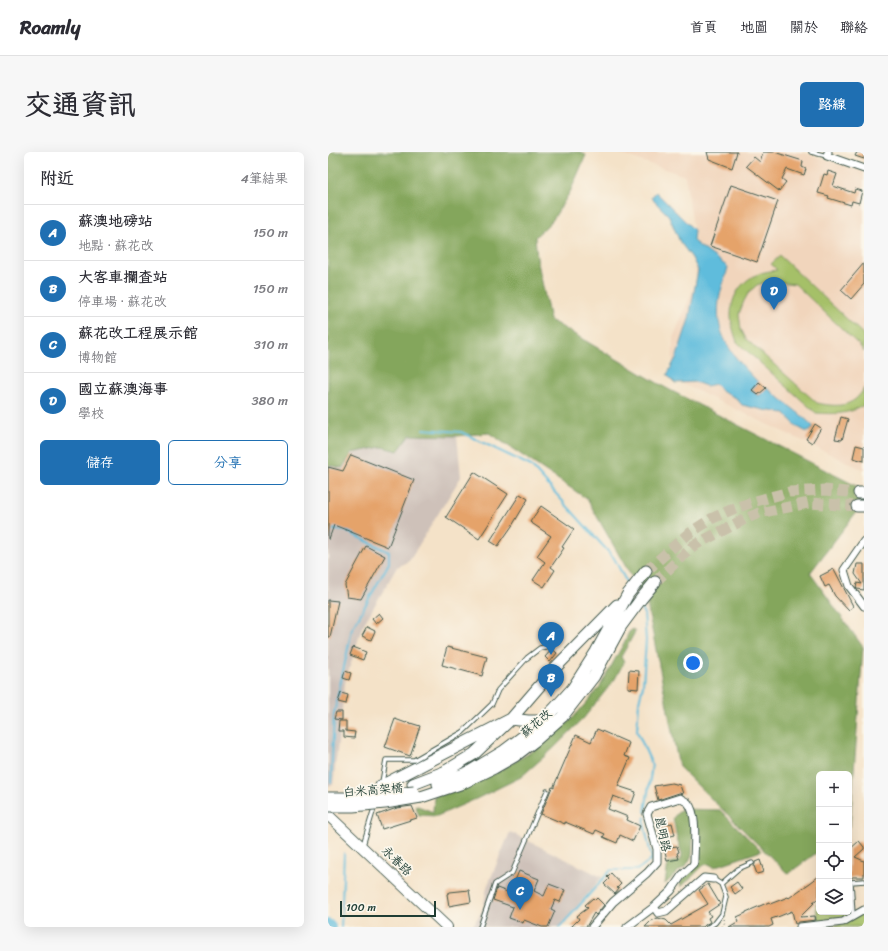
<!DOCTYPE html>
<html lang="zh-TW">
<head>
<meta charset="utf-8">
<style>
	:root { --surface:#fff; --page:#f7f7f7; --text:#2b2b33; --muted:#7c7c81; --line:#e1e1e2; --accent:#1f6fb2 }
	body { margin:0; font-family:Sriracha,"LXGW WenKai TC",sans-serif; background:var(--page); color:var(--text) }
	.controls { position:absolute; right:12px; bottom:12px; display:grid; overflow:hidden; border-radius:6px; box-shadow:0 4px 16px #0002 }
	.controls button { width:36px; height:36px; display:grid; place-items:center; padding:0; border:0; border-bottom:1px solid var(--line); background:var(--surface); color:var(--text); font:20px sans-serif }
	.scale { position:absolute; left:12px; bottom:10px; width:96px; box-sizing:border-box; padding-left:4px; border:2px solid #1f3d34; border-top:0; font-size:11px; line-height:14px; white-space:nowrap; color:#1f3d34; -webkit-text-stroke:3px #fbf7ec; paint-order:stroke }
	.you { position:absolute; left:365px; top:511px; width:14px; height:14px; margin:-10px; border:3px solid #fff; border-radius:50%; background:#1a73e8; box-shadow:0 0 0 6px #1a73e833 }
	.badge { display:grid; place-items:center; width:26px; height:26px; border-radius:50%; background:var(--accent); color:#fff; font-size:13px; font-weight:700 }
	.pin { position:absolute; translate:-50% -33px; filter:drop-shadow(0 1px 2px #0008) }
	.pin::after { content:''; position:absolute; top:21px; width:14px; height:12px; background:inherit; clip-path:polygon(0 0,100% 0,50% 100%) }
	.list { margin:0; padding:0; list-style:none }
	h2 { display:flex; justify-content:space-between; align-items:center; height:52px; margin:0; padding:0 16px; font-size:17px }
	h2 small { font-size:13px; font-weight:400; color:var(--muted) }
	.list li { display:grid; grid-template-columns:26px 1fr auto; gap:12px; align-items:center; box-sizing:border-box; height:56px; padding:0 16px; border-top:1px solid var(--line) }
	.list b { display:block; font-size:15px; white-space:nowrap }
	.list p { margin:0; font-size:13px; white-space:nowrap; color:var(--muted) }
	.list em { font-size:13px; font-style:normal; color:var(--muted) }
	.actions { display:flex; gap:8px; padding:12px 16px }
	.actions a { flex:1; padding:9px 0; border:1px solid var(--accent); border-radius:6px; text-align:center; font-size:14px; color:var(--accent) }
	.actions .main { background:var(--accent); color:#fff }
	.icon { flex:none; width:22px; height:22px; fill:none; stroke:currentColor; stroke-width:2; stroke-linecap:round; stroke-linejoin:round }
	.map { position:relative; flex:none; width:536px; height:775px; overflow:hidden; border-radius:6px }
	header { display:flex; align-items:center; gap:24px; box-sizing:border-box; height:56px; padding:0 20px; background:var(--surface); border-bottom:1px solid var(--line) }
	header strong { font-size:19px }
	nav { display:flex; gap:22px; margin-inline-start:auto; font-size:14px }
	.intro { display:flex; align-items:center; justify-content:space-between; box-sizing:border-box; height:96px; padding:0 24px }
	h1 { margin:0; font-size:28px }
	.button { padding:10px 18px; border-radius:6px; background:var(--accent); color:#fff; font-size:14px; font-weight:700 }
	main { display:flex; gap:24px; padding:0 24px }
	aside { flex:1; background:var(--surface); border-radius:6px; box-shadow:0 4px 16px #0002 }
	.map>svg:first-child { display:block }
	.built { fill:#f1d5bc }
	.industrial { fill:#cec1b9 }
	.green { fill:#a5c067; stroke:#627e4e }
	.forest { fill:#84a65c; stroke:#527248 }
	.water { fill:#5ebcdc; stroke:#3e7c88 }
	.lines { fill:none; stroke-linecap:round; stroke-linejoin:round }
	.stream { stroke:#5ebcdc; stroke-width:2 }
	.river { stroke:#5ebcdc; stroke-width:12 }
	.building { fill:#e5a36a }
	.primary-tunnel { stroke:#c9c1aa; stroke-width:11; stroke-dasharray:11 5.5; stroke-linecap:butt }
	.lane-casing { stroke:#3f564a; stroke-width:5.5 }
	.street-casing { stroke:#3f564a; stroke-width:9 }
	.secondary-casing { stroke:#3f564a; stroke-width:12 }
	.primary-casing { stroke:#3f564a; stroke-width:13 }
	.path { stroke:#3f564a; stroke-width:1; stroke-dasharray:1 3; stroke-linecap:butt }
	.lane { stroke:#fff; stroke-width:3.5 }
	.street { stroke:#fff; stroke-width:7 }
	.secondary { stroke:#fff; stroke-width:10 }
	.primary { stroke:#fff; stroke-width:11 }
	.primary-bridge-casing { stroke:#3f564a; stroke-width:13; stroke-linecap:butt }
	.primary-bridge { stroke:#fff; stroke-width:11 }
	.labels { text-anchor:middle; stroke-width:3.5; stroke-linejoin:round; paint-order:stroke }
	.street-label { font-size:12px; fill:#1f3d34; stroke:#fbf7ec }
</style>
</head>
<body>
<header>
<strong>Roamly</strong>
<nav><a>首頁</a><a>地圖</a><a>關於</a><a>聯絡</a></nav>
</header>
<div class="intro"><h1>交通資訊</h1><a class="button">路線</a></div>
<main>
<aside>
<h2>附近<small>4筆結果</small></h2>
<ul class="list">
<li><span class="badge">A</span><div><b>蘇澳地磅站</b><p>地點 · 蘇花改</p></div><em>150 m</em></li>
<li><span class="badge">B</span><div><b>大客車攔查站</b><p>停車場 · 蘇花改</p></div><em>150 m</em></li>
<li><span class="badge">C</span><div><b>蘇花改工程展示館</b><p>博物館</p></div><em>310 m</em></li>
<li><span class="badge">D</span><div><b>國立蘇澳海事</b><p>學校</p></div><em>380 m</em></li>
</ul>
<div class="actions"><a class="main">儲存</a><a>分享</a></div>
</aside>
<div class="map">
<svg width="536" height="775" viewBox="0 0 536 775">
	<rect width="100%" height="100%" fill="#fbf7ec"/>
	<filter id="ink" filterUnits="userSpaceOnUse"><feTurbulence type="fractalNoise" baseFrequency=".025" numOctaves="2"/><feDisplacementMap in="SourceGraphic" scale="8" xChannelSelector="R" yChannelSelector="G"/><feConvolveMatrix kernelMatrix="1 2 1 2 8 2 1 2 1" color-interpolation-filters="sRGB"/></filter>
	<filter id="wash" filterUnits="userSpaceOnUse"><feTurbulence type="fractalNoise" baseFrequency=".012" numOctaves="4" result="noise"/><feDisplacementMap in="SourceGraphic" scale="16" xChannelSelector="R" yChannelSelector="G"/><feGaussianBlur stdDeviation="0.9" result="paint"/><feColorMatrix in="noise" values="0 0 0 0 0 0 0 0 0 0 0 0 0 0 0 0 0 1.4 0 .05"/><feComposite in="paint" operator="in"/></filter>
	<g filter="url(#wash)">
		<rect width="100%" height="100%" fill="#f4e2c8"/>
		<path class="built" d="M287 0H473L536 20V318L344 227 345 186 368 130 367 86 357 24Z"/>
		<path class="industrial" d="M82 283 129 284 133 325 81 409 69 415 34 475 17 531 5 633 0 634V313L14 316 23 301 54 295 70 298Z
			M182 680 274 725 231 775H144L155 757 159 735Z"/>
		<path class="green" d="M452 104 536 183V200L532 194 467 132 441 129 429 133 421 140 416 149 411 162 413 177 418 187 489 251C508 255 526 256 536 236V253C520 263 506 262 488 261L409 190C406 181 403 172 403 163 403 146 412 130 428 123 434 120 442 119 449 118L443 112Z
			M521 747 522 764 506 770 490 772 488 752 491 750V760H521Z
			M536 760V775H503L506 774Z"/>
		<path class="forest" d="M0 0H252L258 3 242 40 224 69 207 85 209 106 222 168 338 236 536 338V350L482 421 535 495 522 675 521 676V622H491V699L460 722 351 615 319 452 259 347 161 281 129 284 82 283 70 299 54 295 23 301V303L14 316 0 313Z
			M305 477 307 480 293 505 296 510 287 527 255 567 227 595 193 625 148 647 109 664 91 663 87 653 105 660 106 644 166 622 210 596 244 567 271 536 296 491 301 480Z
			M353 657 392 658 433 699 386 715 381 712 376 713 353 735 352 731C357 724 368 709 370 701 373 692 369 675 367 667L363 675 365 688 364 703 361 709 358 714 351 719 337 732 340 711 353 708 354 702 349 686 345 666Z"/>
		<path class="water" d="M328 40 366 78 365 89 400 115C398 125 394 133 392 143 384 182 405 204 430 230L423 238 431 244 439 236 473 263 485 274 483 278 480 280C470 277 463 269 457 261L436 258 414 253 408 246 393 239 388 232 378 234 367 230 347 231 339 223 349 204 361 167 370 118 364 106 352 90 341 64 323 46Z"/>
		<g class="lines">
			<path class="stream" d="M95 277 133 280 203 314 286 406 301 435
				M0 377 18 379 61 400V411L24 477 6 562 3 630
				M312 454 316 462 318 488 315 533 311 550 309 579 324 613 317 660
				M13 775 16 701
				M232 775 283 718H309L324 707 316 672 317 665"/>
			<path class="river" d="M0 773 2 775"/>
		</g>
		<g id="blocks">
			<path class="building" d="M379 0H409L404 16 381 7Z
				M435 0H446L475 9 474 15 478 17 476 23 459 17 454 27 458 30 451 39 418 14 426 5 432 10Z
				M529 0H536V7L527 4Z
				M500 19 509 22 505 34 526 41 527 37 534 39 531 51 524 49 523 53 500 46 501 44 490 41 496 22 499 23Z
				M403 33 450 49 429 110 382 94Z
				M536 111V132L523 147 513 138Z
				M431 230 438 236 430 243 424 238Z
				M513 265 520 267 514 288 507 287Z
				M487 272 493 276 484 291 478 287Z
				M528 293 536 295V309L525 306Z
				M23 303 86 328 60 395 6 373 1 387H0V315L15 319Z
				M146 320 180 342 151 387 118 365Z
				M192 342 200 347 184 374 170 394 162 389Z
				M213 354 246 377 234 395 236 396 223 415 227 418 216 435 205 428 217 410 209 404 223 384 202 370Z
				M38 394 57 404 33 447 19 445 17 433Z
				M529 412H536V438L529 437 528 436 529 431 534 432 527 422Z
				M506 417 525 454 521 459 507 444 501 433 497 435 492 424Z
				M0 448 10 449 2 485H0Z
				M51 461 55 466 48 472 44 467Z
				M39 475 47 479 43 488 34 484Z
				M25 495 38 500 35 508 22 503Z
				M119 495 159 505 154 524 114 513Z
				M224 497 229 501 222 510 217 505Z
				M301 518 311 519 310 537 300 536Z
				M17 519 23 521 21 528 15 526Z
				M13 541 20 543 18 552 10 550Z
				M8 560H14V568L6 567Z
				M67 567 78 571 79 570 92 574 82 604 57 595Z
				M11 569H18V579L27 580 26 586 16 585V579H10Z
				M269 577 301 591 296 604 302 606 290 634 308 640 304 651 285 644 280 657 300 665 299 668 312 674 305 689 292 683 289 691 275 685 277 682 268 678 266 682 237 670V672L213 662 224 635 226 636V634L248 583 263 590Z
				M344 631 352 633 355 642 351 641 330 648 326 634Z
				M84 654 89 666 54 677 49 663 69 656Z
				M344 671 347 683 334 686 332 674Z
				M531 689 536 695V697L527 705 536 709V725H525L521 727V698Z
				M349 694 351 700 349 701 351 707 339 709 336 696Z
				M432 708 436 720 429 722 426 714 427 712V710Z
				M191 719 211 727 206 739 216 744 221 732 237 738 232 750 227 748 223 757 227 759 220 775H214L196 768 195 771 181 766 185 755 165 748 169 736 182 741Z
				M283 721 293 732 289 736 291 737 287 742 276 732 281 727 279 725Z
				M491 724V746L485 750 486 751 472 765 487 764 488 768 471 770 467 772 464 759 452 764 443 767 445 773 441 775H401L411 769 409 765 418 761V760L441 750 442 752 460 745 461 746 469 740 482 731Z
				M409 730 414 737 407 742 402 735Z
				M380 732 392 752 380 760 383 764 380 766 382 770 377 773 375 775H317L323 769 330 766 338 768 343 773 380 752 371 738Z
				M141 738 143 750 121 754 119 742 122 740Z
				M265 746 267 748 269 746 276 753 268 763 266 761 258 775H243L251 767 249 764 260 756 257 753Z"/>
		</g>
	</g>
	<g filter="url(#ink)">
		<use href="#blocks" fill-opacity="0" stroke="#3f564a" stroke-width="1"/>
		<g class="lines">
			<path class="primary-tunnel" d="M318 419 359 383 383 367 407 356 428 349 461 340 496 338 531 341
				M327 430 365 394 413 369 431 361 481 351 529 354"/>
			<defs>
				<path id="lane" d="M483 0 499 4
					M54 630 58 608H86L135 580 164 552 170 538 199 506 212 496 222 494
					M35 693 47 653
					M523 730 525 764
					M521 731 523 730 536 729
					M393 732 410 717 424 711
					M152 775 167 732 184 721 219 639
					M380 775 387 771 394 762 398 745 393 732 385 727"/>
				<path id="street" d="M500 0 499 4 536 17
					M536 389 516 418 521 434 536 454
					M326 755 330 761 338 759 376 726 385 727
					M264 775 285 750 319 721 329 710V697L319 662 323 655 352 646C354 648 358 649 360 651 370 662 366 696 366 710L365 713 354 723 343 739 326 755 299 775
					M472 775 515 770 536 758"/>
				<path id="secondary" d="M0 663 119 775"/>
				<path id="primary" d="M531 341H536
					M529 354H536
					M85 632 116 620 146 602 183 567 227 516 289 453
					M110 632 141 620 176 599 209 574 226 557 245 536 268 500 300 442 318 419
					M53 634 183 567 200 569H209
					M93 645 135 631 166 616 187 604 208 588 234 565 266 524 293 474 313 447 327 430"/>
			</defs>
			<use href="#lane" class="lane-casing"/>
			<use href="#street" class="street-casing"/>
			<use href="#secondary" class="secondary-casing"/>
			<use href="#primary" class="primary-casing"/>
			<path class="path" d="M394 775 397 770 396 767"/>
			<use href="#lane" class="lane"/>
			<use href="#street" class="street"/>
			<use href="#secondary" class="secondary"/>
			<use href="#primary" class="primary"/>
			<defs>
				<path id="primary-bridge" d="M0 646H23L86 640
					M0 654H25L57 651 93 645"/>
			</defs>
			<use href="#primary-bridge" class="primary-bridge-casing"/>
			<use href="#primary-bridge" class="primary-bridge"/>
		</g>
	</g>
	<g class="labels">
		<g class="street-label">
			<text transform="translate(208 571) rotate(-40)" y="4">蘇花改</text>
			<text transform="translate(45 638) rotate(-5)" y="4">白米高架橋</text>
			<text transform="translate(335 682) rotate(78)" y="4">崑明路</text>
			<text transform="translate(69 709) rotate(44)" y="4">永春路</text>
		</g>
	</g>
</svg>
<div class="controls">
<button>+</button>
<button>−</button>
<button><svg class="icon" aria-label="locate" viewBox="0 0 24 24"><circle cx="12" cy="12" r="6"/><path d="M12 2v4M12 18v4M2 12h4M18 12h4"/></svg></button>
<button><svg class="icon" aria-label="layers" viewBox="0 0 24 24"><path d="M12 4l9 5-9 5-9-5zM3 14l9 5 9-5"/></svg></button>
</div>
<div class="scale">100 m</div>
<div class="you"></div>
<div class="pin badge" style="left:223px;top:503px">A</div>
<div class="pin badge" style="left:223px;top:545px">B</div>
<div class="pin badge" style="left:192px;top:758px">C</div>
<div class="pin badge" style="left:446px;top:158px">D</div>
</div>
</main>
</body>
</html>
